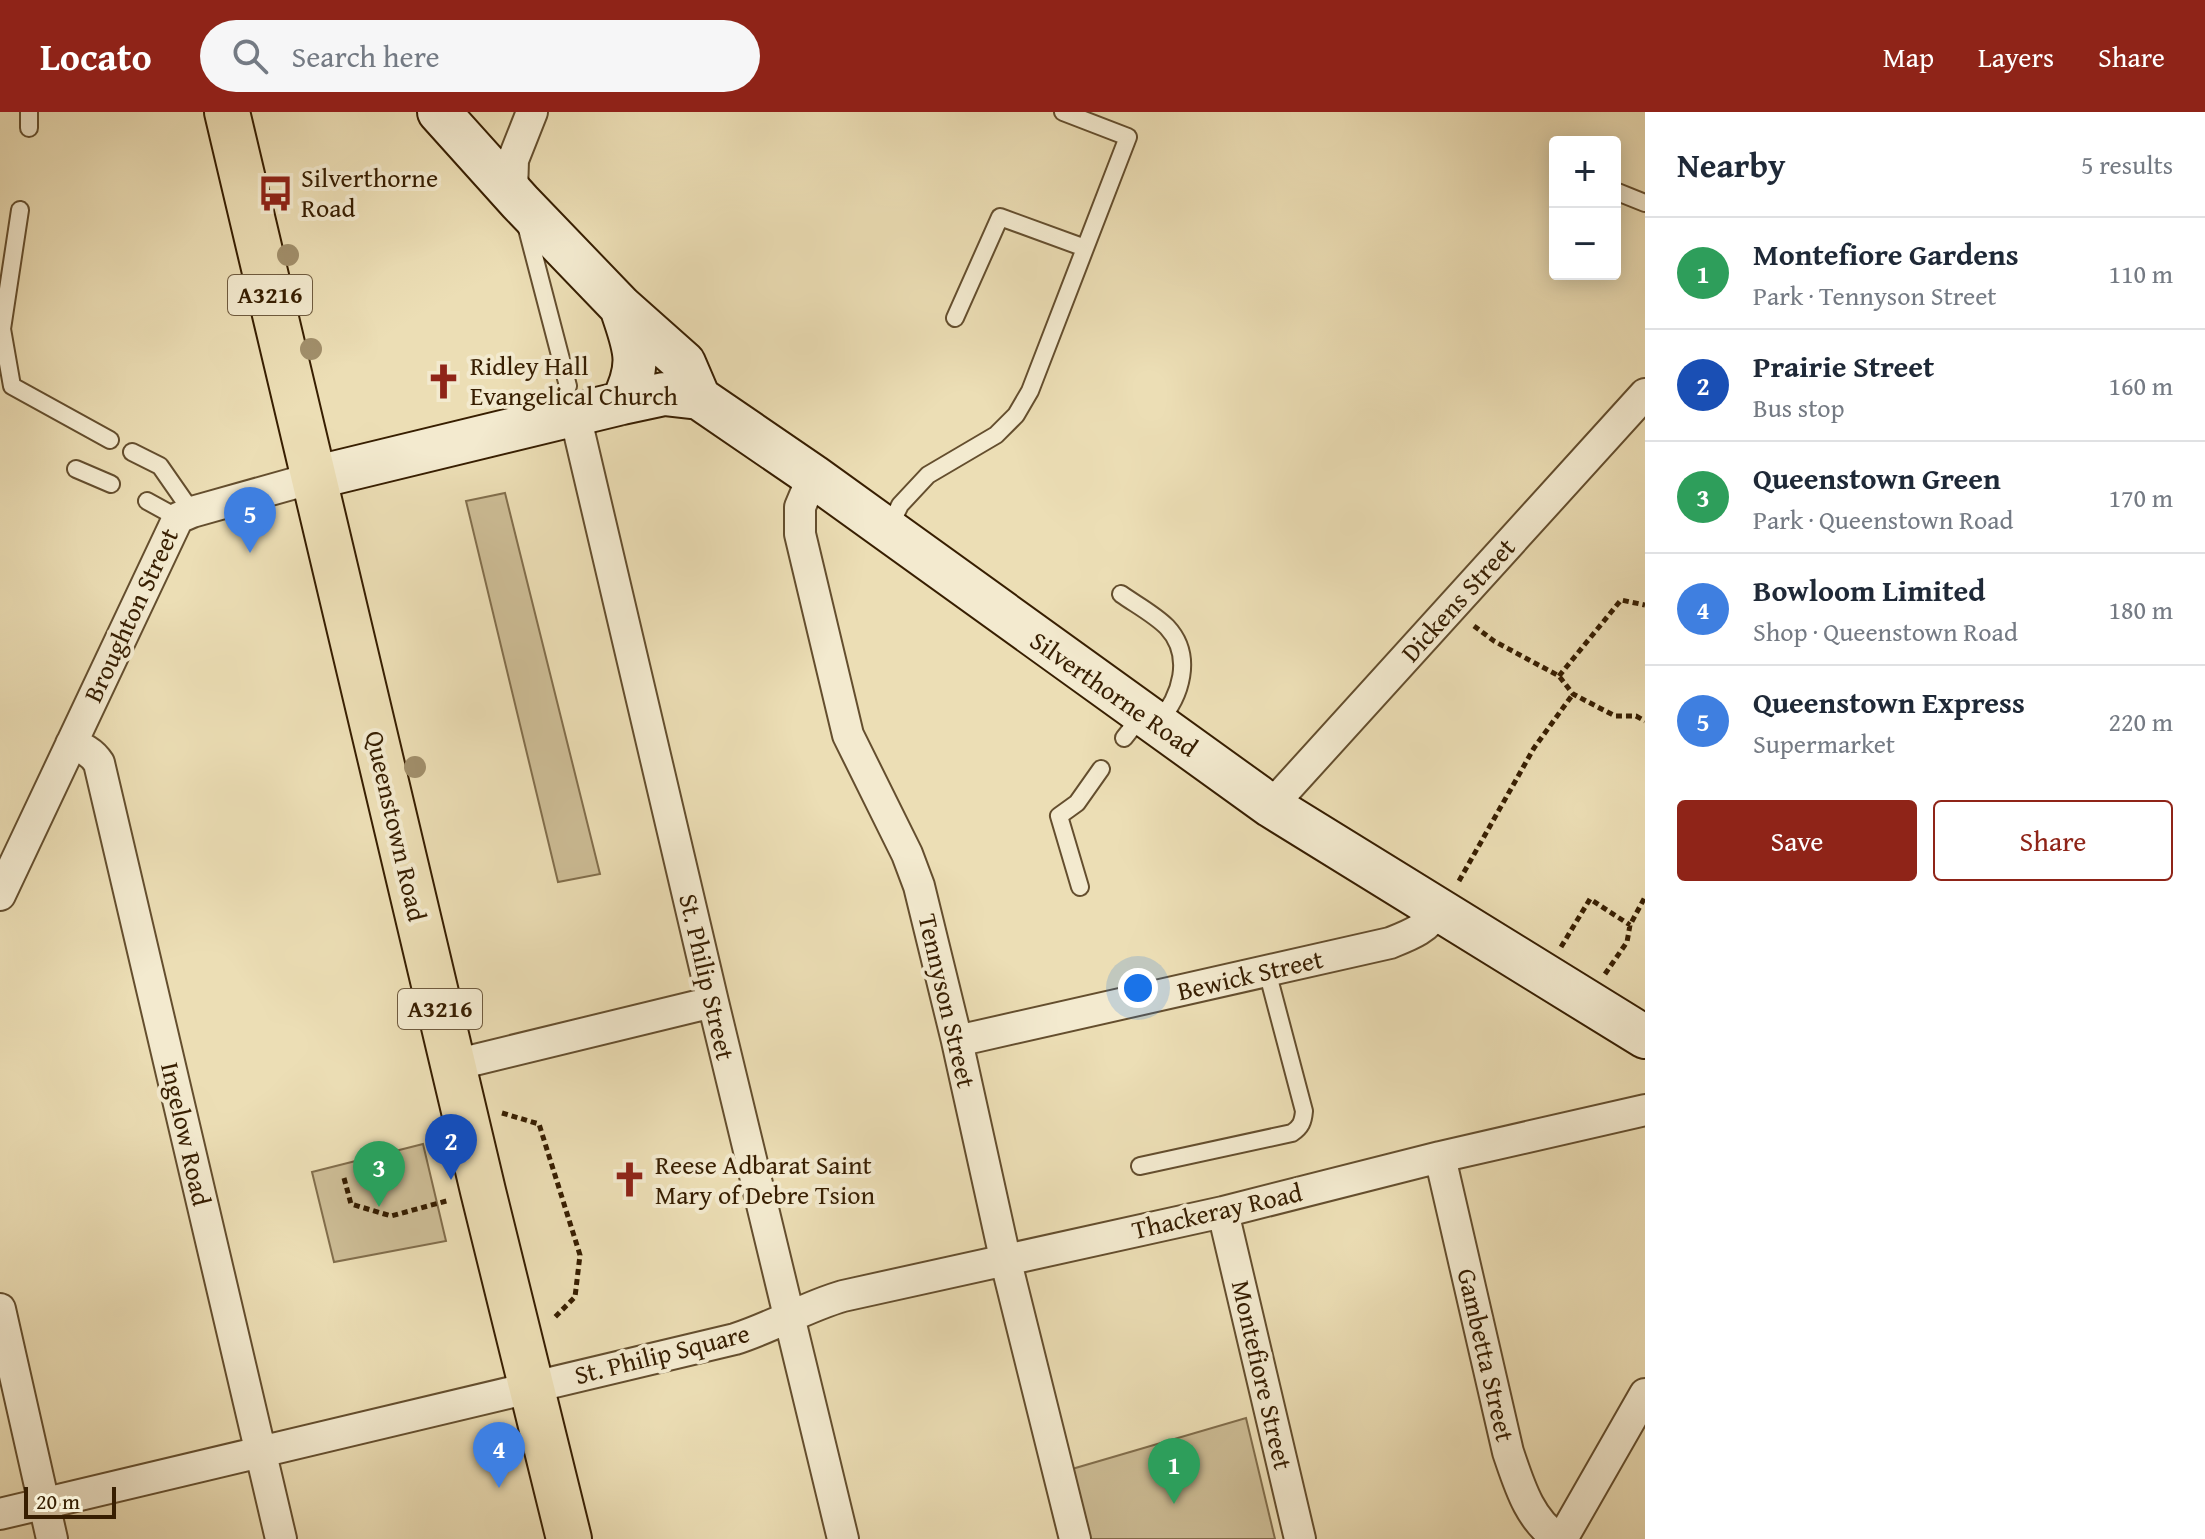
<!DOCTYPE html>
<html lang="en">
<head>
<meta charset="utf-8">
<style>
	:root { --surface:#fff; --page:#f6f6f7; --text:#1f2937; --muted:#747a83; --line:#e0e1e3; --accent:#8f2418 }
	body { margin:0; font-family:"Gentium Book Plus",serif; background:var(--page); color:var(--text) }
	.controls { position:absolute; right:24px; top:24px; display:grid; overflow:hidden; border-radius:8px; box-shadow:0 4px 20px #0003 }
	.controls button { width:72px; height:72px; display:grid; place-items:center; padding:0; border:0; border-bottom:2px solid var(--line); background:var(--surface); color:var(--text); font:40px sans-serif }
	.scale { position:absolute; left:24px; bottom:20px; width:92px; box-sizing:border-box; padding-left:8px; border:4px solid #371e01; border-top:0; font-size:22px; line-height:28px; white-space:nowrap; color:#371e01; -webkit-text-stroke:6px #f3eacf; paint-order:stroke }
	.you { position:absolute; left:1138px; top:876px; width:28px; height:28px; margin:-20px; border:6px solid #fff; border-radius:50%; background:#1a73e8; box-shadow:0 0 0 12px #1a73e833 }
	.badge { display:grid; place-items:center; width:52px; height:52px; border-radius:50%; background:var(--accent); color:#fff; font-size:26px; font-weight:700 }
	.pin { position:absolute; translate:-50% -66px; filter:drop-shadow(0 2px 4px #0008) }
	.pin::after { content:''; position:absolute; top:42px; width:28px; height:24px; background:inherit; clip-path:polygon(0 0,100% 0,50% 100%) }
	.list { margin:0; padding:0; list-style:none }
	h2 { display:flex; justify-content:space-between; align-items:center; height:104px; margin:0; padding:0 32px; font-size:34px }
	h2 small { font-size:26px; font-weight:400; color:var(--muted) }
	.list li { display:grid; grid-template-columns:52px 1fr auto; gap:24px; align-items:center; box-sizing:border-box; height:112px; padding:0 32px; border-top:2px solid var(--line) }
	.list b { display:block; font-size:30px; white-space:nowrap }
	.list p { margin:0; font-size:26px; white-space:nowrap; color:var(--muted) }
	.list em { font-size:26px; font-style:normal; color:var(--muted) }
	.actions { display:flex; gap:16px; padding:24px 32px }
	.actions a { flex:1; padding:18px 0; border:2px solid var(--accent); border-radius:8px; text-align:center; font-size:28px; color:var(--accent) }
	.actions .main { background:var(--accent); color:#fff }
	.icon { flex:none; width:44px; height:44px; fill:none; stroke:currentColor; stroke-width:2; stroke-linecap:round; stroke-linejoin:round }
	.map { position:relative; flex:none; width:1645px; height:1427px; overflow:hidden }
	header { display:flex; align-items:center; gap:48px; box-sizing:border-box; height:112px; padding:0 40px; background:var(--accent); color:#fff }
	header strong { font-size:38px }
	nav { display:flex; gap:44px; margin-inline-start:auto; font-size:28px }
	.search { width:560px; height:72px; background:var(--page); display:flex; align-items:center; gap:20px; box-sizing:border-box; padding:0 28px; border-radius:44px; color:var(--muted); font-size:30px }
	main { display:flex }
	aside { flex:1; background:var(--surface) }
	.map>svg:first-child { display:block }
	.green { fill:#cdbd96; stroke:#826e4c; stroke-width:2 }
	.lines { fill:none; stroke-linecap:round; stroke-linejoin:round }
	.service-casing { stroke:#644e2e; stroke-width:20 }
	.minor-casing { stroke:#644e2e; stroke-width:34 }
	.secondary-casing { stroke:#371e01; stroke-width:46 }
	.primary-casing { stroke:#371e01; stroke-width:48 }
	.path { stroke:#371e01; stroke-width:5; stroke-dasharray:6 4; stroke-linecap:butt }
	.service { stroke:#f3eacf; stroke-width:16 }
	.minor { stroke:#f3eacf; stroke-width:30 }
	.secondary { stroke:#f3eacf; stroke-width:42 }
	.primary { stroke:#ecdeb5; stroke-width:44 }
	.tree { fill:#a18f6b }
	.labels { text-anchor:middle; stroke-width:8; stroke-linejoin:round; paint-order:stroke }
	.shield { fill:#f3eacf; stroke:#6f5b3f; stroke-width:2 }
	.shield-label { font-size:24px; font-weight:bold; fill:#371e01 }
	.poi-label { font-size:26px; fill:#371e01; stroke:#f3eacf; text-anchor:start }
	.street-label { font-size:26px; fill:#371e01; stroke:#f3eacf }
</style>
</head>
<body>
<header>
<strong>Locato</strong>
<div class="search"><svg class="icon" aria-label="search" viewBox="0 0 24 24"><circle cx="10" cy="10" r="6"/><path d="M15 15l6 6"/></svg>Search here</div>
<nav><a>Map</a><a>Layers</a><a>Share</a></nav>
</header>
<main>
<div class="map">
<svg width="1645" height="1427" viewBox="0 0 1645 1427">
	<rect width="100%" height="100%" fill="#ecdeb5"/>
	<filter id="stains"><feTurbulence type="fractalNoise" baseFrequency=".0025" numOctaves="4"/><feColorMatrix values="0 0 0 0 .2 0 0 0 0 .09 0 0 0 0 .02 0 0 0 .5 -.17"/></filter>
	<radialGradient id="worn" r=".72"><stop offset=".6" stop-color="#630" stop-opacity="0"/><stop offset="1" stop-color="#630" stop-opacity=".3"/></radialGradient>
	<path class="green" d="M505 381 600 762 558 770 466 389Z
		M423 1032 446 1129 334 1150 312 1060Z
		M1246 1306 1275 1427H1089L1072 1357Z"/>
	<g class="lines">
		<defs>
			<path id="service" d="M29 0V16
				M1615 79 1645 91
				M20 98 2 217 12 274 110 328
				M526 113 568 274
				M955 206 1000 105 1085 136
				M132 340 160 354 192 400
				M76 357 111 372
				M147 389 178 406
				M889 416 900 393 928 363 996 323 1016 303 1030 279 1128 25 1063 0
				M1121 482C1135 492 1154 502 1167 515 1194 544 1181 585 1158 610
				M1124 626 1143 602
				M1080 775 1059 704 1077 691 1101 657
				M1140 1054 1292 1021C1301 1015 1303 1010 1304 999L1267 859"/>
			<path id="minor" d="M512 81 513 48 532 0
				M575 303 713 890 843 1427
				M813 364 800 395V422L848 623 907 742 919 774 957 929 1005 1146 1075 1427
				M71 632C83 636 92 640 99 651L281 1427
				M1271 694 1645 282
				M0 783 178 406 192 400 313 366
				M957 929 1390 831C1410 823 1427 817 1438 798
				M454 953 713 890
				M1440 1045 1508 1340C1519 1372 1529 1408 1559 1427
				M1223 1100 1300 1427
				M0 1197 52 1427
				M0 1402 735 1227C773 1215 805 1195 843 1184L1223 1100 1440 1045 1645 998
				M1562 1427 1645 1282"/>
			<path id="secondary" d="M439 0 520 90 621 195 684 251 699 286 813 364 1271 694 1645 925
				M621 195C634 235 643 250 622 291
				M313 366 622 291 664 282 699 286"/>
			<path id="primary" d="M227 0 483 1079 569 1427"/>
		</defs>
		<use href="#service" class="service-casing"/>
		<use href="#minor" class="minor-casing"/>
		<use href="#secondary" class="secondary-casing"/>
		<use href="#primary" class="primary-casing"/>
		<path class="path" d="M1474 514 1494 529 1559 564 1573 582 1615 604H1636L1645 609
			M1559 564 1621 488 1645 493
			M1459 769 1534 636 1573 582
			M1561 835 1590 787 1630 813
			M1605 862 1627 830 1630 813 1645 785
			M502 1001 539 1012 580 1143 575 1185 553 1207
			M344 1066 351 1092 391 1104 450 1088"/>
		<use href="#service" class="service"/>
		<use href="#minor" class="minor"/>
		<use href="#secondary" class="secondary"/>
		<use href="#primary" class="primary"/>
	</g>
	<g class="tree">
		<circle cx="288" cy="143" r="11"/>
		<circle cx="311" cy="237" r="11"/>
		<circle cx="415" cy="655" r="11"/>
	</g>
	<defs>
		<symbol id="bus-bare" viewBox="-9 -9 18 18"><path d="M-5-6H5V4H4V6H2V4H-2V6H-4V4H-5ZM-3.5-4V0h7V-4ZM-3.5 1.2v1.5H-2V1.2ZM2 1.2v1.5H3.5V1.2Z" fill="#8f2418" stroke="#f3eacf" stroke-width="2.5" paint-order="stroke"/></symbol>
		<symbol id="church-bare" viewBox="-9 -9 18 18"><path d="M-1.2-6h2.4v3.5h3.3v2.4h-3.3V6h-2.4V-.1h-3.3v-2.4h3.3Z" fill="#8f2418" stroke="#f3eacf" stroke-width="2.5" paint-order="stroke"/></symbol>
	</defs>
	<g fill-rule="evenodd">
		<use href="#bus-bare" x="250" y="56" width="51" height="51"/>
		<use href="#church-bare" x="418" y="244" width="51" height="51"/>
		<use href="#church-bare" x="604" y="1042" width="51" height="51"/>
	</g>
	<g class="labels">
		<g class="shield">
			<rect x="228" y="163" width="84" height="40" rx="6"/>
			<rect x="398" y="877" width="84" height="40" rx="6"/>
		</g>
		<g class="shield-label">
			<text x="270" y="191">A3216</text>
			<text x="440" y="905">A3216</text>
		</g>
		<g class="poi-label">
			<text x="301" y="75">Silverthorne<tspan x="301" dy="30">Road</tspan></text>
			<text x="470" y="263">Ridley Hall<tspan x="470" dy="30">Evangelical Church</tspan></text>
			<text x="655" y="1062">Reese Adbarat Saint<tspan x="655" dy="30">Mary of Debre Tsion</tspan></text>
		</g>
		<g class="street-label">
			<text transform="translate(1458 488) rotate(-48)" y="9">Dickens Street</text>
			<text transform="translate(131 503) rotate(-65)" y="9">Broughton Street</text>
			<text transform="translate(1114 582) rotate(35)" y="9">Silverthorne Road</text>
			<text transform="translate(396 714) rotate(77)" y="9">Queenstown Road</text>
			<text transform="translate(1250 863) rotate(-13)" y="9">Bewick Street</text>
			<text transform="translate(707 865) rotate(77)" y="9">St. Philip Street</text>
			<text transform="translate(947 889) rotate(77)" y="9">Tennyson Street</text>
			<text transform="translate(186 1022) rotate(77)" y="9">Ingelow Road</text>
			<text transform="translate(1217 1099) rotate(-13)" y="9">Thackeray Road</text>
			<text transform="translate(662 1242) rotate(-14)" y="9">St. Philip Square</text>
			<text transform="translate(1486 1243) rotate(77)" y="9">Gambetta Street</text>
			<text transform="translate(1262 1263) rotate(77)" y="9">Montefiore Street</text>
		</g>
	</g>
	<rect width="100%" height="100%" filter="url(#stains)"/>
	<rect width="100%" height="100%" fill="url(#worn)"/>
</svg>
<div class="controls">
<button>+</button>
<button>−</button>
</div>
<div class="scale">20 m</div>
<div class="you"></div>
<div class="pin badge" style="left:1174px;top:1392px;background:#2e9e5b">1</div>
<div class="pin badge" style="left:451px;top:1068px;background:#1a4fb4">2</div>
<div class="pin badge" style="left:379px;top:1095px;background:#2e9e5b">3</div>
<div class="pin badge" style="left:499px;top:1376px;background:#3f7fe0">4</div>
<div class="pin badge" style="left:250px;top:441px;background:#3f7fe0">5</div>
</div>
<aside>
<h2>Nearby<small>5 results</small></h2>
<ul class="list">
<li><span class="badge" style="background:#2e9e5b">1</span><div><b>Montefiore Gardens</b><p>Park · Tennyson Street</p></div><em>110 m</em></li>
<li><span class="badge" style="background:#1a4fb4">2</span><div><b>Prairie Street</b><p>Bus stop</p></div><em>160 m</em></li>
<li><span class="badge" style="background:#2e9e5b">3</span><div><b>Queenstown Green</b><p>Park · Queenstown Road</p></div><em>170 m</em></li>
<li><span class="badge" style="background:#3f7fe0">4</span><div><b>Bowloom Limited</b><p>Shop · Queenstown Road</p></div><em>180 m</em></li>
<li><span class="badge" style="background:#3f7fe0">5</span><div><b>Queenstown Express</b><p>Supermarket</p></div><em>220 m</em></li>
</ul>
<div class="actions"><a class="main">Save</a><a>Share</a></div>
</aside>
</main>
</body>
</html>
